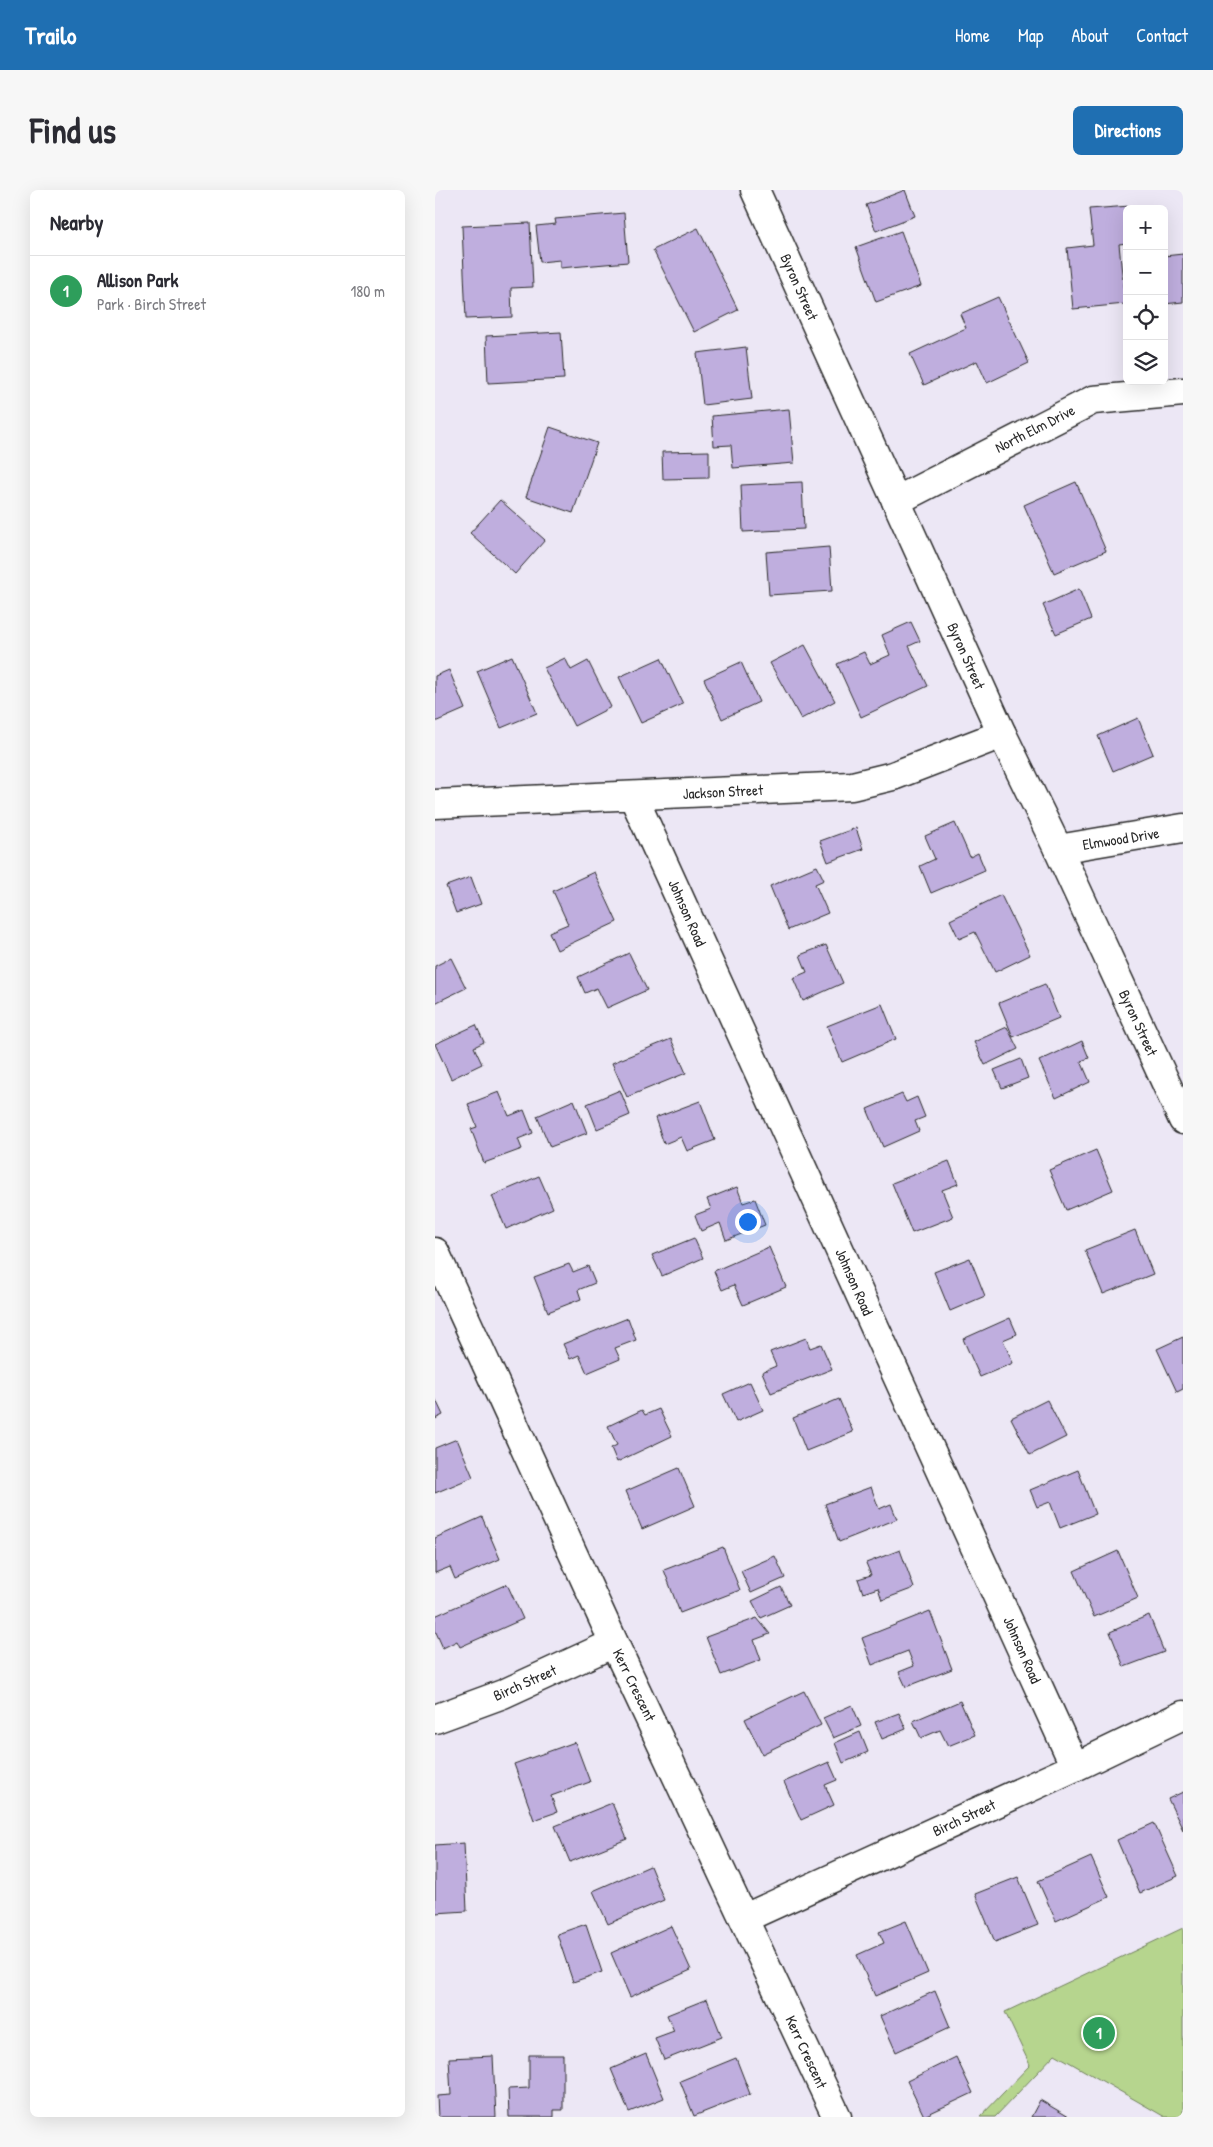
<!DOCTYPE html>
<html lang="en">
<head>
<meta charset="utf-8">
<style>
	:root { --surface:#fff; --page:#f7f7f7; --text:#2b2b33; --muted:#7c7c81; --line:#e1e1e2; --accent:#1f6fb2 }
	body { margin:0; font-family:"Patrick Hand",sans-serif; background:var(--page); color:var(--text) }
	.controls { position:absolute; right:15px; top:15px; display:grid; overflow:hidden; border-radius:8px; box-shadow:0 5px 20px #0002 }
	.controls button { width:45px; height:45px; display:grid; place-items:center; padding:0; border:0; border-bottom:1px solid var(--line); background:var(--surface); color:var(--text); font:25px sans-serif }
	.you { position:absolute; left:312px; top:1031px; width:18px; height:18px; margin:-12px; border:4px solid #fff; border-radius:50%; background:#1a73e8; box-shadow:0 0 0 8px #1a73e833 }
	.badge { display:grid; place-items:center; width:32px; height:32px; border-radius:50%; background:var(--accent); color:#fff; font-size:16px; font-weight:700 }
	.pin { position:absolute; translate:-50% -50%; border:2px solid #fff; box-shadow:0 1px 5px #0006 }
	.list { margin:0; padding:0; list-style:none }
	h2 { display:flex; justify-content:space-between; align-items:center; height:65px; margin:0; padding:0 20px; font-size:21px }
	h2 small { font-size:16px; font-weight:400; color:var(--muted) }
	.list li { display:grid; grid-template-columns:32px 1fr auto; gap:15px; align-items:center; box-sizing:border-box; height:70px; padding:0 20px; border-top:1px solid var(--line) }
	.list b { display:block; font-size:19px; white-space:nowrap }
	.list p { margin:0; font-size:16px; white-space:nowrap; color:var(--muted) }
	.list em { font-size:16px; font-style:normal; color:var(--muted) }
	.icon { flex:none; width:28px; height:28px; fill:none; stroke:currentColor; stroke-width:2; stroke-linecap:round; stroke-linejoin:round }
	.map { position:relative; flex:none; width:748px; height:1927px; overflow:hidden; border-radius:8px }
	header { display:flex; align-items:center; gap:30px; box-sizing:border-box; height:70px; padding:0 25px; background:var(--accent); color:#fff }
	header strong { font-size:24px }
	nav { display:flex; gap:28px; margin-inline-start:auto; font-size:18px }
	.intro { display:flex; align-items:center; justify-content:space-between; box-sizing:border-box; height:120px; padding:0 30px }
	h1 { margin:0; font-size:35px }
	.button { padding:12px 22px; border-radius:8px; background:var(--accent); color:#fff; font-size:18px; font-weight:700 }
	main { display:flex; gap:30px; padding:0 30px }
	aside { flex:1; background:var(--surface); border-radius:8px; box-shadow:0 5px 20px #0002 }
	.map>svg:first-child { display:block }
	.green { fill:#b6d58e; stroke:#70805c }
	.building { fill:#bfaede; stroke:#2b2b2b }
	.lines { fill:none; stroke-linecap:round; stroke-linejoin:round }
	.minor-casing { stroke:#2b2b2b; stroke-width:31 }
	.tertiary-casing { stroke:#2b2b2b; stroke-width:31 }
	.minor { stroke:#fff; stroke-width:28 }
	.tertiary { stroke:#fff; stroke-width:28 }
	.labels { text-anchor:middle; stroke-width:4; stroke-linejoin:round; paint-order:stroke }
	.street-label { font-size:15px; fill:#2b2b2b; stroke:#fff }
</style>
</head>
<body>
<header>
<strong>Trailo</strong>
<nav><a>Home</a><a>Map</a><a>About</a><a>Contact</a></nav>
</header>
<div class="intro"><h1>Find us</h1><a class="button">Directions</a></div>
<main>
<aside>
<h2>Nearby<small></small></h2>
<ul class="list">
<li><span class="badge" style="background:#2e9e5b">1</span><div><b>Allison Park</b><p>Park · Birch Street</p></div><em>180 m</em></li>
</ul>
</aside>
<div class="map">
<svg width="748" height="1927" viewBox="0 0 748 1927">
	<rect width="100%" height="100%" fill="#ece7f5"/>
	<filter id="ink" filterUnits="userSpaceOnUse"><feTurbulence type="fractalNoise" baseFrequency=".02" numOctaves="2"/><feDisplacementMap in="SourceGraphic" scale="10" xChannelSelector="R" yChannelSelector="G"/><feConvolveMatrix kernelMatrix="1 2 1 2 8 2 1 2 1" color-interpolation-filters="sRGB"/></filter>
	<g filter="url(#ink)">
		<path class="green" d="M748 1738V1927H730L620 1864 560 1927H545L595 1875 570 1822Z"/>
		<path class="building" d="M470 0 480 26 441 41 431 15Z
			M695 16V19H692V53L684 54 690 114 638 119 632 58 658 55 654 19Z
			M189 23 193 72 125 78V70L105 72 101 36 121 34 120 29Z
			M95 33 98 97 76 98 77 127 31 129 27 36Z
			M263 38 303 120 259 142 218 60Z
			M466 41 486 96 441 112 421 57Z
			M748 64V112L729 114V66Z
			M563 107 594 173 552 193 542 171 489 195 475 164 531 138 525 124Z
			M126 142 129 189 53 193 51 146Z
			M311 157 317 209 268 215 262 163Z
			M354 219 359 273 298 278 296 255 279 256 277 226Z
			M115 237 162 253 138 323 91 307Z
			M274 261V288L228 289 227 262Z
			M367 292 369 339 308 342 306 295Z
			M641 292 671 361 619 383 589 315Z
			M65 310 110 350 80 384 35 343Z
			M394 357 397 401 334 405 331 362Z
			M644 399 656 429 621 444 608 415Z
			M476 432 485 451 474 456 493 496 426 527 402 474 429 462 435 474 455 465 447 445Z
			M370 455 400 511 366 529 335 473Z
			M77 466 102 523 66 538 42 481Z
			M130 468 136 480 153 471 176 517 139 536 109 478Z
			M226 468 248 514 206 533 184 487Z
			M306 472 324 512 287 529 269 489Z
			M14 480 30 519 0 532V486Z
			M703 528 718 564 678 581 663 546Z
			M520 633 535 667 543 663 550 680 496 703 485 676 500 669 490 646Z
			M421 638 428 659 393 672 385 651Z
			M382 676 389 690 380 694 393 723 353 740 335 696Z
			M159 682 182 732 122 760 114 742 133 734 118 701Z
			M36 687 46 714 21 723 11 696Z
			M566 705 595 765 560 782 540 742 524 749 515 730Z
			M391 755 408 793 368 811 358 788 372 782 365 765Z
			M194 763 212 800 172 818 162 798 150 803 143 787Z
			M16 768 31 798 0 813V776Z
			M610 794 624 828 578 847 564 813Z
			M447 814 461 849 407 872 392 836Z
			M41 835 49 852 39 857 47 874 16 889 0 854Z
			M572 837 583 859 550 875 539 852Z
			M236 849 251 883 192 907 177 873Z
			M647 851 654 868 646 871 655 892 621 908 604 871Z
			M586 869 593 888 567 898 559 880Z
			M185 900 195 925 162 939 152 914Z
			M64 902 74 926 89 920 98 943 83 949 87 959 49 973 36 939 42 937 33 914Z
			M467 904 471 912 482 907 490 927 480 931 484 941 448 957 432 919Z
			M139 910 152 943 115 957 102 926Z
			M265 911 280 950 252 961 246 947 229 954 220 928Z
			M661 960 678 1000 631 1020 614 980Z
			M514 971 523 994 507 1000 518 1027 477 1043 457 993Z
			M104 986 118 1018 71 1039 57 1006Z
			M302 997 308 1013 320 1009 330 1035 291 1050 285 1033 266 1041 260 1025 276 1019 272 1009Z
			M700 1040 718 1084 668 1104 650 1060Z
			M259 1048 268 1068 227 1086 217 1065Z
			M334 1057 351 1097 308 1115 299 1095 287 1100 279 1081Z
			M535 1068 550 1106 515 1121 499 1082Z
			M134 1074 138 1082 153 1076 160 1093 143 1100 146 1109 113 1122 99 1087Z
			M193 1128 201 1150 180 1158 185 1169 152 1183 144 1165 135 1169 128 1154Z
			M575 1128 582 1144 568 1150 578 1173 545 1187 528 1149Z
			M748 1147V1199L742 1202 722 1159Z
			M371 1148 375 1158 386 1154 397 1179 336 1203 327 1182 341 1176 335 1162Z
			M315 1192 328 1220 301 1232 288 1204Z
			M0 1208 8 1225 0 1229Z
			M404 1209 418 1242 371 1261 358 1228Z
			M612 1210 631 1247 595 1265 576 1228Z
			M224 1219 237 1246 182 1272 176 1258 182 1255 173 1236 207 1220 210 1225Z
			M22 1249 38 1287 0 1303V1258Z
			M244 1278 260 1316 207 1339 191 1301Z
			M643 1280 660 1324 625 1338 615 1312 602 1317 595 1300Z
			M436 1297 444 1319 456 1314 462 1329 404 1352 390 1314Z
			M47 1327 65 1369 20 1389 15 1377 0 1383V1348Z
			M288 1357 305 1400 245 1423 229 1380Z
			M465 1360 479 1398 447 1410 443 1398 428 1403 423 1389 436 1385 431 1373Z
			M683 1361 703 1408 659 1427 639 1381Z
			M340 1366 350 1388 316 1403 306 1381Z
			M72 1394 88 1429 25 1457 22 1451 8 1458 0 1440V1426Z
			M346 1397 355 1415 326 1428 317 1411Z
			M495 1421 517 1479 471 1497 464 1482 479 1476 473 1461 437 1475 427 1448Z
			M714 1425 729 1462 689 1477 675 1442Z
			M322 1428 335 1444 319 1450 326 1470 286 1485 271 1447Z
			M369 1501 386 1535 327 1564 310 1529Z
			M525 1511 540 1545 513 1556 505 1540 486 1548 478 1531Z
			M417 1515 426 1536 398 1548 388 1528Z
			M464 1523 471 1539 447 1549 440 1532Z
			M425 1542 433 1562 408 1573 400 1553Z
			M140 1552 155 1592 116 1606 122 1622 99 1630 79 1574Z
			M394 1572 402 1590 390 1595 399 1615 366 1630 349 1592Z
			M748 1602V1640L733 1609Z
			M177 1613 192 1649 135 1672 120 1636Z
			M719 1633 743 1686 705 1703 682 1650Z
			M29 1653 32 1721 0 1723V1655Z
			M656 1667 674 1707 621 1731 603 1691Z
			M215 1676 229 1710 173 1734 158 1701Z
			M583 1687 603 1735 560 1752 540 1704Z
			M471 1731 493 1783 440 1806 422 1765 449 1753 444 1742Z
			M151 1734 167 1782 138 1792 122 1744Z
			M236 1736 256 1780 195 1807 176 1763Z
			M500 1801 515 1837 461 1862 445 1826Z
			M272 1809 287 1847 229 1870 220 1848 239 1841 232 1825Z
			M211 1864 229 1908 194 1922 176 1879Z
			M94 1865H128V1920H119V1927H74L73 1899 94 1898Z
			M58 1866 61 1927H3L2 1906 16 1905 14 1868Z
			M521 1867 538 1903 489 1926 472 1891Z
			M301 1868 315 1904 259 1926 245 1891Z
			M605 1910 634 1927H596Z"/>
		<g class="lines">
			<defs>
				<path id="minor" d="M461 311 658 210 748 202
					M198 606 640 1577
					M0 614 417 596 458 586 567 544
					M623 659 748 638
					M0 1062 179 1453 402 1927
					M0 1529 68 1504 179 1453
					M310 1728 640 1577 748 1525"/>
				<path id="tertiary" d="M320 0 567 544 623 659 748 930"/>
			</defs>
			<use href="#minor" class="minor-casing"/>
			<use href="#tertiary" class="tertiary-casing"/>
			<use href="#minor" class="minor"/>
			<use href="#tertiary" class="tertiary"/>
		</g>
	</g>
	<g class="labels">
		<g class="street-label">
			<text transform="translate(364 97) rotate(66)" y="5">Byron Street</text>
			<text transform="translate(600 239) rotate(-27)" y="5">North Elm Drive</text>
			<text transform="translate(531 466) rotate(66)" y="5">Byron Street</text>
			<text transform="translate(288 602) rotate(-3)" y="5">Jackson Street</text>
			<text transform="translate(686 649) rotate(-9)" y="5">Elmwood Drive</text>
			<text transform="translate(252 723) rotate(66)" y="5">Johnson Road</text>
			<text transform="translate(703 833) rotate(65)" y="5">Byron Street</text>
			<text transform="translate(419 1092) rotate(66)" y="5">Johnson Road</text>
			<text transform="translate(587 1460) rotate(66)" y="5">Johnson Road</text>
			<text transform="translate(90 1493) rotate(-24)" y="5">Birch Street</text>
			<text transform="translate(199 1495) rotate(64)" y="5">Kerr Crescent</text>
			<text transform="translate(529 1628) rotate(-25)" y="5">Birch Street</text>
			<text transform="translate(371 1862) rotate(65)" y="5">Kerr Crescent</text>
		</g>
	</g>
</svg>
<div class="controls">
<button>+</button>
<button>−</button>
<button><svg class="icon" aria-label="locate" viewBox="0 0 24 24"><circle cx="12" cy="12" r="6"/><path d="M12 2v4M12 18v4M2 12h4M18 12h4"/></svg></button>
<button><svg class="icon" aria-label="layers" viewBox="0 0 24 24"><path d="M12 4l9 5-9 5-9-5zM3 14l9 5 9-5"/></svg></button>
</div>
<div class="you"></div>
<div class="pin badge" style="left:664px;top:1843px;background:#2e9e5b">1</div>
</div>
</main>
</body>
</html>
